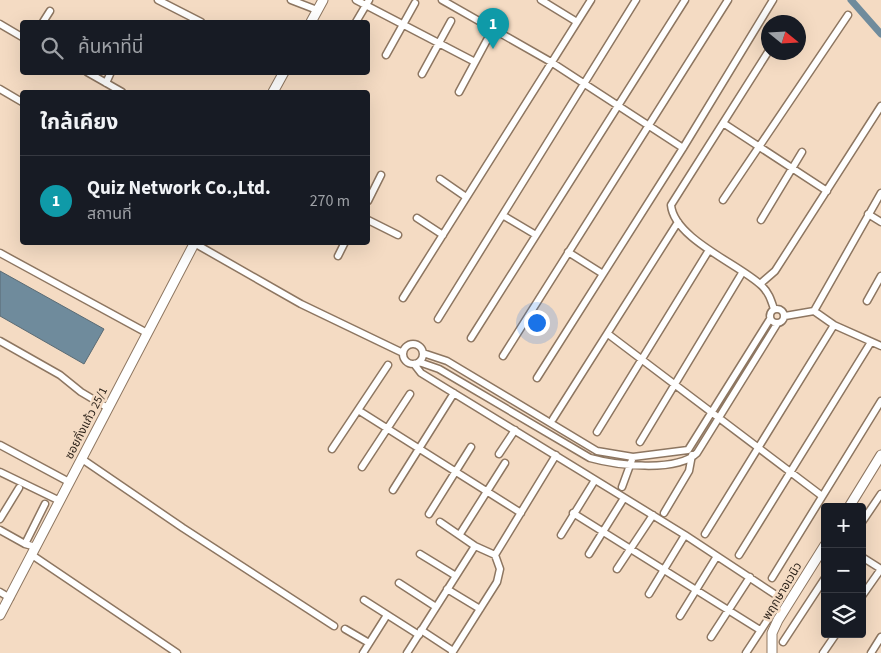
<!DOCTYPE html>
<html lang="th">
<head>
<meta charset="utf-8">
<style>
	:root { --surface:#171b24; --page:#20242c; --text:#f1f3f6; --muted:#9ea1a6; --line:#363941; --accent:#b45309 }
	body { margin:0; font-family:"Source Sans 3","Noto Sans Thai",sans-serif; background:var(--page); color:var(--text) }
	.controls { position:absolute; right:15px; bottom:15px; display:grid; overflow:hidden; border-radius:5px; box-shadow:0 5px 20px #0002 }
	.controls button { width:45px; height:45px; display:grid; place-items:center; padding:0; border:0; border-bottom:1px solid var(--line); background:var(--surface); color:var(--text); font:25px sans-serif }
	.compass { position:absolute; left:761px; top:15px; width:45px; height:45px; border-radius:50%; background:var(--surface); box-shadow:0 5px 20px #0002; rotate:108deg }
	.you { position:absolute; left:536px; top:322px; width:18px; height:18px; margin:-12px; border:4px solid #fff; border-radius:50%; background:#1a73e8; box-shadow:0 0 0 8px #1a73e833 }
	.badge { display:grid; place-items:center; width:32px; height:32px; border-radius:50%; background:var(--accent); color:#fff; font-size:16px; font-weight:700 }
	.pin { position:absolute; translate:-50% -41px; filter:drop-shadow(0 1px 2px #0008) }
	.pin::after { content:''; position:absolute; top:26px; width:18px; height:15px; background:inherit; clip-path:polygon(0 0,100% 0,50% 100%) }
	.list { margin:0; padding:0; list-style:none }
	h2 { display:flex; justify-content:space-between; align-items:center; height:65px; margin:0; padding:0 20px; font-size:21px }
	h2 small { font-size:16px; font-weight:400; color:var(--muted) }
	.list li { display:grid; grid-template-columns:32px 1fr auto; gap:15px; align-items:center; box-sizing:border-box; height:90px; padding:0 20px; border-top:1px solid var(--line) }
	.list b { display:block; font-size:19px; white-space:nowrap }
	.list p { margin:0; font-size:16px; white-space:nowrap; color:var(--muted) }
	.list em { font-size:16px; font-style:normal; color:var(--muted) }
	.icon { flex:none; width:28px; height:28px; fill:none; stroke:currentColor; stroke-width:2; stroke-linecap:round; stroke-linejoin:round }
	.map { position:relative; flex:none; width:881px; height:653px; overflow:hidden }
	.search { position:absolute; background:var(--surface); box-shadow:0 5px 20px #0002; left:20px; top:20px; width:350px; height:55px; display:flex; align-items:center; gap:12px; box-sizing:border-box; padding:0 18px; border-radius:5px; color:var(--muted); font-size:19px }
	.panel { position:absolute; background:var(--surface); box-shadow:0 5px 20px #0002; left:20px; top:90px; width:350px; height:155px; border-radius:5px }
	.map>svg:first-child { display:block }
	.water { fill:#6f8b9c; stroke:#5a6b74 }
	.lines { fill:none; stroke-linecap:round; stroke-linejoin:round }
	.canal { stroke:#6f8b9c; stroke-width:7 }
	.street-casing { stroke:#8d7661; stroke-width:9 }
	.secondary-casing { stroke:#8d7661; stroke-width:11 }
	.street { stroke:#fff; stroke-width:6 }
	.secondary { stroke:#fff; stroke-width:9 }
	.labels { text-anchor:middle; stroke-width:5; stroke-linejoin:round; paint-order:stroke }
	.street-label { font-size:12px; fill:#281f17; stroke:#f4dbc3 }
</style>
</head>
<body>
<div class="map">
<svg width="881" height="653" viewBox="0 0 881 653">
	<rect width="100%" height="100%" fill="#f4dbc3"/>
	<path class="water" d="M0 271 104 329 84 364 0 316Z"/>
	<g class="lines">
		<path class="canal" d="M851 0 881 34"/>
		<defs>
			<path id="street" d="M158 0 201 22
				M291 0 317 10
				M356 0 475 62
				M442 0 551 62 683 148
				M541 0 577 22
				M43 22 50 11
				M356 22 369 0
				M0 24 22 37
				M768 52 671 205C674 239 741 265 762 286 769 293 771 300 774 309
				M386 55 415 3
				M87 72 122 92
				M422 74 451 21
				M106 83 111 72
				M0 89 22 102
				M459 92 487 40
				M723 123 827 191
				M440 179 466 197
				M723 200 848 15
				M368 201 381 175
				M868 214 881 222
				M504 216 536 235
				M417 218 443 235
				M368 220 398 235
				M761 220 802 152
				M194 243 301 304 403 353
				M568 252 603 274
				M0 253 147 333
				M338 256 345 242
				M760 284 775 271 881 106
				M403 298 591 0
				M867 301 881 276
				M770 316a7 7 0 1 1 14 0a7 7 0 1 1-14 0Z
				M814 311 881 193
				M785 316 814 311 834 325 881 346
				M438 319 636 0
				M608 334 822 496
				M471 338 685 0
				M0 341 60 375 81 392 108 408
				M403 354a10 10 0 1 1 20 0a10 10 0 1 1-20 0Z
				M423 353 447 361 597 451 633 457 688 450 770 319
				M503 356 728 0
				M419 362 439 369 590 458C615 465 676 473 697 453L777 324
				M414 364 421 373 685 535 779 597 780 601 746 653
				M537 378 683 148 773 0
				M358 410 521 513
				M553 419 678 222
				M597 432 709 250
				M640 442 742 273
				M0 445 69 482
				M332 449 388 365
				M499 454 515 430
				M82 459 183 528 334 626
				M362 467 410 394
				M0 472 60 501
				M622 487 633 457
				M393 490 454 393
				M573 513 760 630
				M664 513 689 471 692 455
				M429 514 471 447
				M0 519 19 488
				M440 522 475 546 495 555 556 455
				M862 522 881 494
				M0 530 25 544 36 547
				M460 534 505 463
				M705 534 834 325
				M561 535 595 480
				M25 544 45 504
				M420 554 456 576
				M589 554 624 498
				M32 555 177 653
				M739 555 871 342
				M862 557 881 569
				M617 569 653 515
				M772 578 881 401
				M399 583 436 607
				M447 589 480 609
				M0 592 10 598
				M649 594 685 535
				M862 596 881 569
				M364 600 419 635
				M680 616 717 556
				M345 629 369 643
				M421 630 453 651
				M711 637 750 577
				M783 642 825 578
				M363 653 387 615
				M407 653 475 546
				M452 653 497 582 500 569 495 555
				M823 653 836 634
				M871 653 881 637"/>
			<path id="secondary" d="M311 22 323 0
				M273 92 284 72
				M849 507 881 455
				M0 615 195 242
				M772 653V633L778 620 825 545"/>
		</defs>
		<use href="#street" class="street-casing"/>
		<use href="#secondary" class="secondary-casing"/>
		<use href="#street" class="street"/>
		<use href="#secondary" class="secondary"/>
	</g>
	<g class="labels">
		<g class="street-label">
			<text transform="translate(86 423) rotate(-63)" y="4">ซอยกิ่งแก้ว 25/1</text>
			<text transform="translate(782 591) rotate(-59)" y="4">พฤกษาอเวนิว</text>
		</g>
	</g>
</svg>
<div class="controls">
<button>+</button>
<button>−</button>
<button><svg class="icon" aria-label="layers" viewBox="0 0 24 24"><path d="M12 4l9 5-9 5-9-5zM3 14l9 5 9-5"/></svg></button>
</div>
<svg class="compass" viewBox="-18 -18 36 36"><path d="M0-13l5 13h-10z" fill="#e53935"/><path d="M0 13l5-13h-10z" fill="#9ea1a6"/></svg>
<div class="you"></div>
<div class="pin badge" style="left:493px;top:49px;background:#0f9aa8">1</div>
<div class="search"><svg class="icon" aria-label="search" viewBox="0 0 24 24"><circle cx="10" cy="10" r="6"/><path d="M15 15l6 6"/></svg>ค้นหาที่นี่</div>
<section class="panel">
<h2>ใกล้เคียง<small></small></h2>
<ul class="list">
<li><span class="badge" style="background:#0f9aa8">1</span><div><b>Quiz Network Co.,Ltd.</b><p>สถานที่</p></div><em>270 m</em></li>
</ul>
</section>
</div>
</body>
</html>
